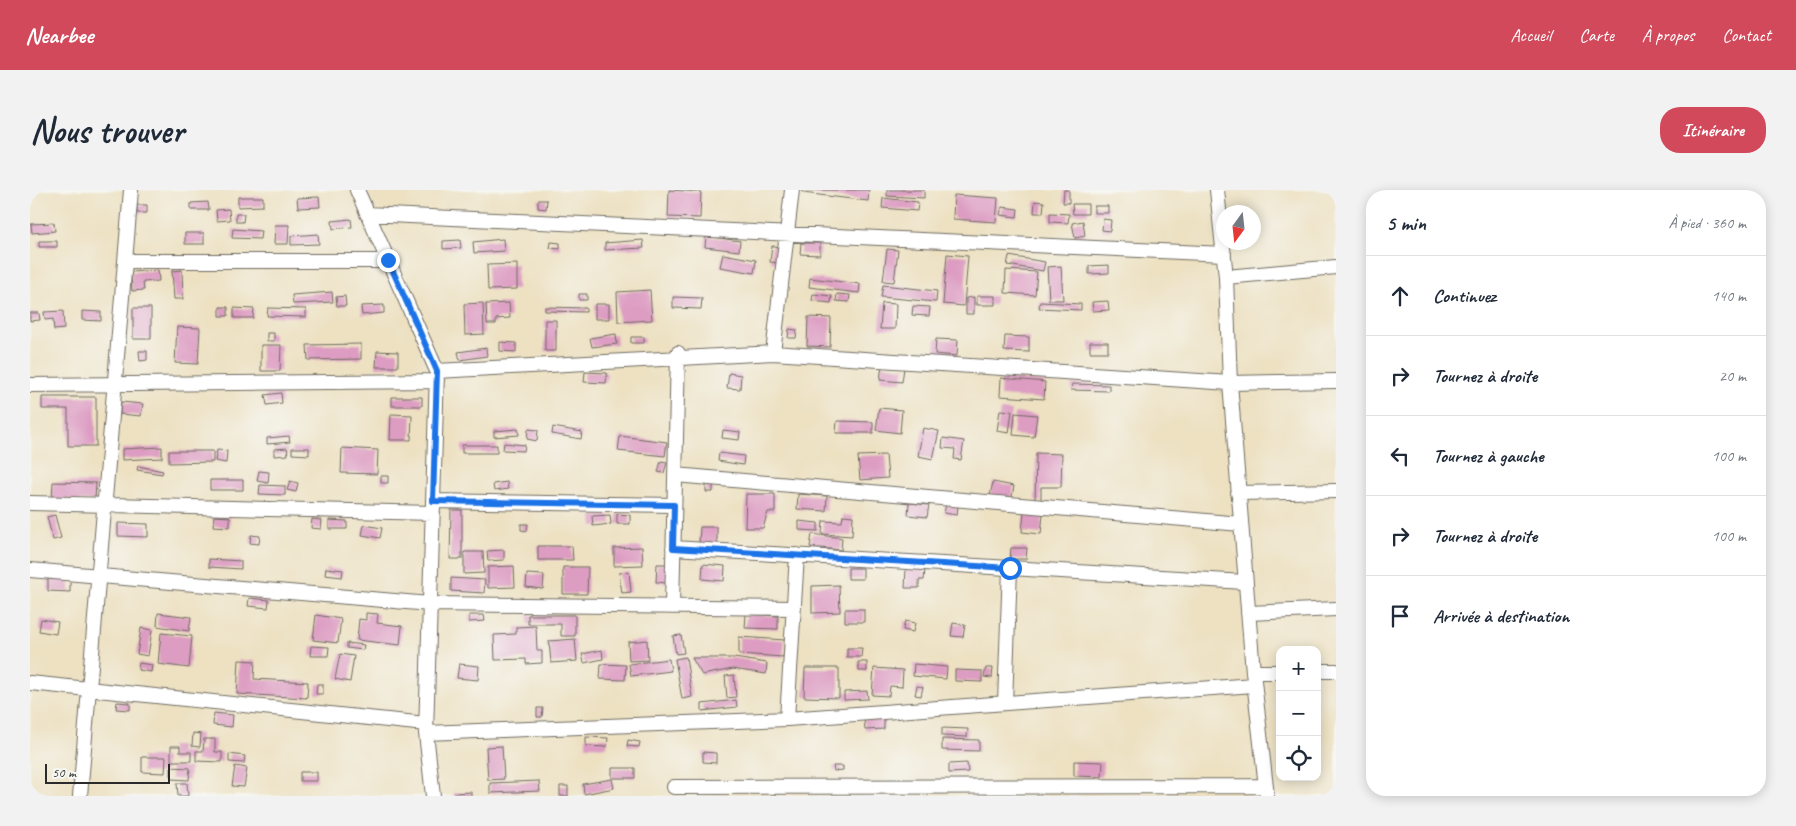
<!DOCTYPE html>
<html lang="fr">
<head>
<meta charset="utf-8">
<style>
	:root { --surface:#fff; --page:#f2f2f3; --text:#1f2937; --muted:#747a83; --line:#e0e1e3; --accent:#d1495b }
	body { margin:0; font-family:Caveat,sans-serif; background:var(--page); color:var(--text) }
	.controls { position:absolute; right:15px; bottom:15px; display:grid; overflow:hidden; border-radius:10px; box-shadow:0 2px 12px #0003 }
	.controls button { width:45px; height:45px; display:grid; place-items:center; padding:0; border:0; border-bottom:1px solid var(--line); background:var(--surface); color:var(--text); font:25px sans-serif }
	.compass { position:absolute; left:1186px; top:15px; width:45px; height:45px; border-radius:50%; background:var(--surface); box-shadow:0 2px 12px #0003; rotate:195deg }
	.scale { position:absolute; left:15px; bottom:12px; width:125px; box-sizing:border-box; padding-left:5px; border:2px solid #2b2b2b; border-top:0; font-size:14px; line-height:18px; white-space:nowrap; color:#2b2b2b; -webkit-text-stroke:4px #f6f6f2; paint-order:stroke }
	.stop { position:absolute; width:15px; height:15px; margin:-11px; border:4px solid #1a73e8; border-radius:50%; background:#fff }
	.stop.end { background:#1a73e8; border-color:#fff; box-shadow:0 1px 5px #0008 }
	.list { margin:0; padding:0; list-style:none }
	h2 { display:flex; justify-content:space-between; align-items:center; height:65px; margin:0; padding:0 20px; font-size:21px }
	h2 small { font-size:16px; font-weight:400; color:var(--muted) }
	.list li { display:grid; grid-template-columns:32px 1fr auto; gap:15px; align-items:center; box-sizing:border-box; height:80px; padding:0 20px; border-top:1px solid var(--line) }
	.list b { display:block; font-size:19px; white-space:nowrap }
	.list em { font-size:16px; font-style:normal; color:var(--muted) }
	.icon { flex:none; width:28px; height:28px; fill:none; stroke:currentColor; stroke-width:2; stroke-linecap:round; stroke-linejoin:round }
	.map { position:relative; flex:none; width:1306px; height:606px; overflow:hidden; border-radius:20px }
	header { display:flex; align-items:center; gap:30px; box-sizing:border-box; height:70px; padding:0 25px; background:var(--accent); color:#fff }
	header strong { font-size:24px }
	nav { display:flex; gap:28px; margin-inline-start:auto; font-size:18px }
	.intro { display:flex; align-items:center; justify-content:space-between; box-sizing:border-box; height:120px; padding:0 30px }
	h1 { margin:0; font-size:35px }
	.button { padding:12px 22px; border-radius:20px; background:var(--accent); color:#fff; font-size:18px; font-weight:700 }
	main { display:flex; gap:30px; padding:0 30px }
	aside { flex:1; background:var(--surface); border-radius:20px; box-shadow:0 2px 12px #0003 }
	.map>svg:first-child { display:block }
	.building { fill:#dd9cc2 }
	.lines { fill:none; stroke-linecap:round; stroke-linejoin:round }
	.street-casing { stroke:#6f6b60; stroke-width:16 }
	.street { stroke:#fff; stroke-width:14 }
	.route { stroke:#1a73e8; stroke-width:6 }
</style>
</head>
<body>
<header>
<strong>Nearbee</strong>
<nav><a>Accueil</a><a>Carte</a><a>À propos</a><a>Contact</a></nav>
</header>
<div class="intro"><h1>Nous trouver</h1><a class="button">Itinéraire</a></div>
<main>
<div class="map">
<svg width="1306" height="606" viewBox="0 0 1306 606">
	<rect width="100%" height="100%" fill="#f6f6f2"/>
	<filter id="ink" filterUnits="userSpaceOnUse"><feTurbulence type="fractalNoise" baseFrequency=".02" numOctaves="2"/><feDisplacementMap in="SourceGraphic" scale="10" xChannelSelector="R" yChannelSelector="G"/><feConvolveMatrix kernelMatrix="1 2 1 2 8 2 1 2 1" color-interpolation-filters="sRGB"/></filter>
	<filter id="wash" filterUnits="userSpaceOnUse"><feTurbulence type="fractalNoise" baseFrequency=".0096" numOctaves="4" result="noise"/><feDisplacementMap in="SourceGraphic" scale="20" xChannelSelector="R" yChannelSelector="G"/><feGaussianBlur stdDeviation="1.12" result="paint"/><feColorMatrix in="noise" values="0 0 0 0 0 0 0 0 0 0 0 0 0 0 0 0 0 1.4 0 .05"/><feComposite in="paint" operator="in"/></filter>
	<g filter="url(#wash)">
		<rect width="100%" height="100%" fill="#ede1c2"/>
		<g id="blocks">
			<path class="building" d="M639 0 671 2 670 28 638 27Z
				M773 0H839L838 11 773 3Z
				M857 0H894V8L857 6Z
				M1034 0H1039V13H1033Z
				M924 5 968 8 966 32 923 29Z
				M208 7H233V16L208 17Z
				M289 7 290 17 268 18 267 8Z
				M853 8 888 12 887 21 852 18Z
				M508 10H517L516 19 508 18Z
				M1005 11 1014 12 1013 23H1004Z
				M178 12 179 20H161V13Z
				M1042 14H1058V24H1043Z
				M107 15H117V23H107Z
				M1064 16H1078V23H1064Z
				M972 17 988 19 987 27 970 25Z
				M199 19 200 30 187 31 186 20Z
				M1020 23 1039 24 1038 33 1020 32Z
				M206 24H214L213 32H206Z
				M321 29 322 37 303 39 302 31Z
				M1073 29 1081 30 1080 41 1072 40Z
				M1053 31 1055 46 1045 48 1042 33Z
				M24 33 25 41 2 43 1 34Z
				M245 35H259L258 54H244Z
				M203 39 231 41 230 49 202 48Z
				M155 43H174V54H155Z
				M288 44 289 54 261 55V46Z
				M676 46 710 51 709 61 675 57Z
				M473 49 474 61 444 63 443 52Z
				M430 50 431 58 413 59V51Z
				M613 50 614 58 575 60V53Z
				M9 51H27V57H9Z
				M521 52 530 53V59L520 58Z
				M771 53H790V65L770 64Z
				M742 56 751 57 749 73 740 72Z
				M857 59 868 60 864 92 853 91Z
				M693 64 726 70 724 83 690 77Z
				M917 64 938 66 934 116 913 114Z
				M979 66 1015 72 1013 81 977 75Z
				M487 74V99L458 100 457 75Z
				M1079 75V83L1059 84V76Z
				M1031 76 1033 110H1019L1017 77Z
				M128 80 129 91 113 92 114 100 102 101 101 82Z
				M152 80 153 109H144L142 81Z
				M976 80 1007 82 1005 105 975 103Z
				M780 88 830 94 829 103 779 97Z
				M853 95 907 101 906 112 851 107Z
				M620 100 622 130 588 132 587 102Z
				M302 102 303 112 263 114 262 105Z
				M549 104H557V110H549Z
				M783 104 802 106 801 113 782 111Z
				M807 104 820 105 819 112 806 111Z
				M315 106 316 116H307L306 107Z
				M947 106H965V115H947Z
				M643 107 672 108 671 119 643 118Z
				M944 107V124H936V108Z
				M1078 111 1079 120 1063 121 1062 112Z
				M1010 112 1051 114V120L1009 118Z
				M453 113 454 144 435 145 434 114Z
				M479 113 480 128 466 129V134H457L456 114Z
				M852 113 866 114 865 139H850Z
				M565 114H579V129H565Z
				M354 115V123L332 125 331 116Z
				M883 116 900 117 899 126 882 125Z
				M190 117H198V126H190Z
				M515 117 556 118V122L515 121Z
				M103 118H121V149H103Z
				M204 118 224 119 223 128H204Z
				M238 118 276 119V127L237 126Z
				M33 121 34 139 24 140 23 129 15 130 14 122Z
				M52 121 71 122V131L52 130Z
				M0 123H9L10 130 0 131Z
				M778 127 801 128 800 157 777 156Z
				M515 130H526V161H515Z
				M147 137 170 138 168 174 145 173Z
				M759 139 767 140 766 148H758Z
				M237 143H244V151H237Z
				M586 144 587 154 562 157 560 148Z
				M975 146 999 147V162L974 161Z
				M601 147H614V153H601Z
				M906 149 928 150 927 166 905 164Z
				M470 152 486 153V162L470 161Z
				M1060 152H1078V162H1060Z
				M331 154V169L278 170 277 155Z
				M231 155H251L250 181H231Z
				M456 158 457 166 430 170 428 162Z
				M109 161H117V170L110 171Z
				M347 161 368 162V177H346Z
				M852 175 874 178 872 192 850 190Z
				M555 182 577 183 576 193 554 192Z
				M699 183 711 185 710 199 697 198Z
				M971 188 1015 192 1014 209 970 206Z
				M1042 194 1079 195V201L1041 200Z
				M251 203 252 213 237 215 235 205Z
				M12 207H66V256H38V219H12Z
				M362 207H392V216H362Z
				M91 212 113 214 111 226 90 224Z
				M849 218 872 220 870 243 846 240Z
				M970 220 982 221 979 243 967 241Z
				M985 223 1007 225 1004 247 983 245Z
				M361 224 382 225 381 250H360Z
				M807 231 843 232V243H806Z
				M523 237 552 242 551 249 522 244Z
				M893 238 909 241 903 269 888 266Z
				M488 239 489 245 464 247V241Z
				M498 239 508 240 507 251 497 249Z
				M693 240 710 242 709 250 692 248Z
				M259 246 260 252 237 254V248Z
				M590 246 637 252 635 266 588 261Z
				M913 248 934 251 931 270 924 269 925 259 912 258Z
				M474 253 495 255 494 261 473 260Z
				M432 255H467V263H432Z
				M132 257V268L92 270V259Z
				M257 258 258 265 244 266V259Z
				M262 258H279V265L262 264Z
				M312 258 348 260 347 284 311 283Z
				M187 260 197 261 196 273 185 271Z
				M139 261H183V272L139 273Z
				M689 263 714 266 713 275 688 271Z
				M1006 263 1032 264 1031 297H1011V312L1005 311Z
				M856 265 858 288 830 290 828 266Z
				M631 271 637 272 634 283 628 282Z
				M108 276 133 281 132 284 107 280Z
				M229 281 239 282 238 293 227 291Z
				M351 286H358V293H351Z
				M180 290H213V300H180Z
				M260 291 268 293 266 302 257 300Z
				M676 291H683V302H676Z
				M23 292 66 293 65 311 22 310Z
				M477 292 478 299 464 301 463 294Z
				M963 292 984 296 981 311 960 306Z
				M230 295 255 296V305L229 304Z
				M716 304H745V322H738L733 338H715Z
				M768 304 797 306 796 321 767 319Z
				M879 313 899 315 897 327 878 325Z
				M916 314 928 316 927 325 914 323Z
				M421 320H432V369H420Z
				M994 322 1013 324 1011 344 992 342Z
				M587 324 600 325V334H587Z
				M25 325 31 348 23 350 17 327Z
				M580 325 581 334 563 336 562 326Z
				M813 325 823 326 822 346 792 344 793 331 812 332Z
				M184 326 200 327V337L183 336Z
				M282 329 292 330 291 339 281 338Z
				M299 330 317 331V339H299Z
				M769 331 788 333V341L769 340Z
				M88 333 118 334V347L88 346Z
				M491 334H498L497 341 491 340Z
				M334 335 352 338 350 348 332 345Z
				M670 337H687V355H669Z
				M782 344 812 348 811 360 780 357Z
				M221 345 230 346 229 354 220 353Z
				M508 356H542L543 370H508Z
				M612 357 613 375 584 376V358Z
				M981 358H997L996 369H980Z
				M474 360V370L458 371 457 361Z
				M434 362H453L454 383 434 384Z
				M179 369 211 371V379L179 377Z
				M627 374H637V393L626 392Z
				M673 374 695 376 694 391 672 389Z
				M484 376 485 397 458 398V377Z
				M533 377H558L557 404H533Z
				M296 378 313 380 312 387 295 385Z
				M818 378H833V389H818Z
				M876 378 895 379 894 390H889V398H875Z
				M599 382 601 402 592 403 589 383Z
				M497 384 514 385 513 399 496 397Z
				M421 388 455 390 454 403 421 401Z
				M18 389 40 390V402L18 401Z
				M809 395 810 422 782 423V396Z
				M219 408 239 410 238 418 218 416Z
				M815 419H834V432H815Z
				M128 423 161 427 159 441 127 436Z
				M336 423 348 424 347 433 372 436 370 455 327 450 329 429 336 430Z
				M716 424 748 426V439L715 438Z
				M286 425 311 429 308 453 283 450Z
				M439 425H454L455 431 439 432Z
				M498 425H545V446H531V434H498Z
				M11 429 28 432 26 444 9 441Z
				M875 431 885 433 883 442 873 440Z
				M923 433 935 435 933 447 921 446Z
				M506 436 507 461H512V473L496 474V469L465 470 464 445 486 444V437Z
				M111 438 122 440 118 466 107 464Z
				M131 443 162 446 159 478 128 474Z
				M651 445 654 463 646 464 643 446Z
				M709 447 755 450 753 467 709 464Z
				M545 449 547 471 521 473 519 451Z
				M617 450 618 470 599 471 598 452Z
				M317 453 334 455 333 460 317 458Z
				M281 456 299 457 298 466H280Z
				M817 458H832L831 467H817Z
				M572 460 573 469 554 473 552 464Z
				M310 464 324 466 320 492 305 489Z
				M656 467 662 507 652 509 645 469Z
				M662 468H704L737 473 736 484 703 479 672 485Z
				M639 469 641 481 601 486 599 474Z
				M209 470 225 471 224 489 278 492 277 508 207 504Z
				M828 472H837V481H829Z
				M109 473 122 475 121 482 108 480Z
				M429 474 449 476 448 490 427 488Z
				M571 474 596 475 595 490 570 489Z
				M884 474 917 477 916 489 883 486Z
				M775 478H809V508L774 507Z
				M844 478 873 480 872 497 860 496 859 506 842 505Z
				M956 478H963L962 488 954 487Z
				M925 480 952 481V492L925 491Z
				M704 485 706 507 697 508 695 486Z
				M287 494H293V504H286Z
				M887 496 893 497 891 506 885 505Z
				M837 501 838 509 814 510V502Z
				M706 510 707 517 672 521V514Z
				M87 512 100 513V520L86 519Z
				M507 518H513L512 527H507Z
				M184 523 203 525 202 537 183 535Z
				M854 528V539L835 540 834 529Z
				M912 538 938 539 937 547 912 546Z
				M163 543 171 544 170 557 162 556Z
				M556 547 578 548 577 557 556 556Z
				M174 549H185V562H192V572L166 571V561H173Z
				M912 549 949 550V561L912 560Z
				M598 550 610 552 609 557 597 556Z
				M141 556H150V562H161V571H141Z
				M472 556 474 589 458 590 456 557Z
				M673 562 686 563V573L673 572Z
				M199 564 215 566 214 573 199 572Z
				M112 567H136L135 583 112 582Z
				M1044 571 1073 572 1072 587 1044 586Z
				M937 573 938 582 919 583V574Z
				M205 576 217 578 214 597 202 596Z
				M803 576H813V580L804 581Z
				M141 577 160 578 159 590 141 589Z
				M582 578H605V588H582Z
				M270 582H287V591H270Z
				M582 589 584 598 554 604 553 594Z
				M509 591 510 601 460 603V593Z
				M147 593H157L158 606H148Z
				M530 596H538V606H530Z
				M441 602V606H424V603Z"/>
		</g>
	</g>
	<g filter="url(#ink)">
		<use href="#blocks" fill-opacity="0" stroke="#6f6b60" stroke-width="1"/>
		<g class="lines">
			<defs>
				<path id="street" d="M327 0 407 181 396 543 757 529 1224 495
					M1187 0 1196 87 1200 193 1223 482 1237 606
					M337 24 1194 64
					M96 71H358
					M1196 87 1306 77
					M743 163 762 0
					M407 181 743 163 1200 193 1306 191
					M0 195 407 191
					M645 285 1211 334
					M1208 303 1306 301
					M403 311 644 315
					M0 313 403 323
					M643 358 1215 392
					M0 380 400 414 764 418
					M642 417 648 163
					M1218 423 1306 419
					M1287 481H1306
					M1223 482H1250
					M0 493 396 534
					M975 513 980 378
					M757 529 767 365
					M396 543 403 606
					M644 597 1236 596
					M50 606 101 0"/>
			</defs>
			<use href="#street" class="street-casing"/>
			<use href="#street" class="street"/>
		</g>
	</g>
	<g class="lines" filter="url(#ink)">
		<path class="route" d="M358 70 407 181 403 311 644 315 643 358 980 378"/>
	</g>
</svg>
<div class="controls">
<button>+</button>
<button>−</button>
<button><svg class="icon" aria-label="locate" viewBox="0 0 24 24"><circle cx="12" cy="12" r="6"/><path d="M12 2v4M12 18v4M2 12h4M18 12h4"/></svg></button>
</div>
<svg class="compass" viewBox="-18 -18 36 36"><path d="M0-13l5 13h-10z" fill="#e53935"/><path d="M0 13l5-13h-10z" fill="#747a83"/></svg>
<div class="scale">50 m</div>
<div class="stop" style="left:980px;top:378px"></div>
<div class="stop end" style="left:358px;top:70px"></div>
</div>
<aside>
<h2>5 min<small>À pied · 360 m</small></h2>
<ul class="list">
<li><svg class="icon" aria-label="ahead" viewBox="0 0 24 24"><path d="M12 20V5M6 11l6-6 6 6"/></svg><div><b>Continuez</b></div><em>140 m</em></li>
<li><svg class="icon" aria-label="right" viewBox="0 0 24 24"><path d="M7 20v-9h11M14 6l5 5-5 5"/></svg><div><b>Tournez à droite</b></div><em>20 m</em></li>
<li><svg class="icon" aria-label="left" viewBox="0 0 24 24"><path d="M17 20v-9H6M10 6l-5 5 5 5"/></svg><div><b>Tournez à gauche</b></div><em>100 m</em></li>
<li><svg class="icon" aria-label="right" viewBox="0 0 24 24"><path d="M7 20v-9h11M14 6l5 5-5 5"/></svg><div><b>Tournez à droite</b></div><em>100 m</em></li>
<li><svg class="icon" aria-label="arrive" viewBox="0 0 24 24"><path d="M6 21V4h12l-3 4 3 4H6"/></svg><div><b>Arrivée à destination</b></div></li>
</ul>
</aside>
</main>
</body>
</html>
